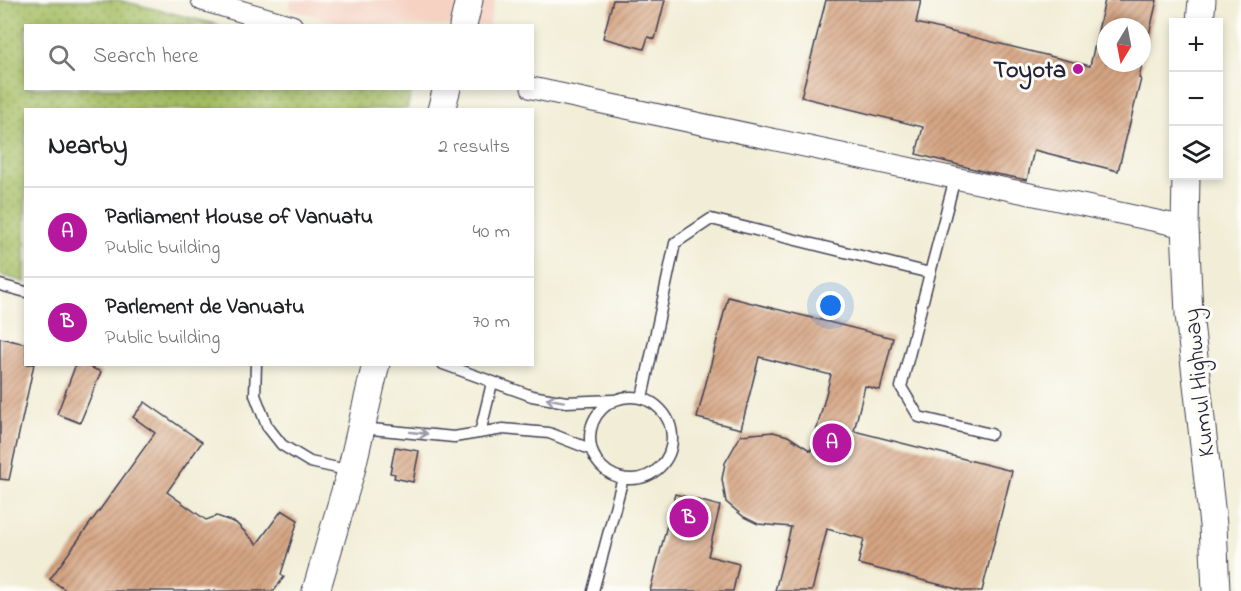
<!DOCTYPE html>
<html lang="en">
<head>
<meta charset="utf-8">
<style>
	:root { --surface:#fff; --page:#f6f6f6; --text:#202124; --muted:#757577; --line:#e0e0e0; --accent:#b5179e }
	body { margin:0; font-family:"Indie Flower",sans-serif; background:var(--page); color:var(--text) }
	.controls { position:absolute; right:18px; top:18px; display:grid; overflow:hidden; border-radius:0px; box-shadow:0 3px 9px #0003 }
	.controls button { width:54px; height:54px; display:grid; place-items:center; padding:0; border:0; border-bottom:2px solid var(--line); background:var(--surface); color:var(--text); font:30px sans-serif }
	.compass { position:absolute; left:1097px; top:18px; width:54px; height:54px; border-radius:50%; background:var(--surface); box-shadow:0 3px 9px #0003; rotate:190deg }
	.you { position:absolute; left:831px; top:306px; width:21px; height:21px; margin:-15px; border:4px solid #fff; border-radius:50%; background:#1a73e8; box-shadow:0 0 0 9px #1a73e833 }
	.badge { display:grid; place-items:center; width:39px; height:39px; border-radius:50%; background:var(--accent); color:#fff; font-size:20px; font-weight:700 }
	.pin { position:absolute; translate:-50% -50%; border:3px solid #fff; box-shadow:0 2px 6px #0006 }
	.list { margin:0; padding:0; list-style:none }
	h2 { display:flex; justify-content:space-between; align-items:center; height:78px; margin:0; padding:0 24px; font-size:26px }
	h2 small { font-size:20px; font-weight:400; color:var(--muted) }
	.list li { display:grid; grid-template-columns:39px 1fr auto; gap:18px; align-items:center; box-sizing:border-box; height:90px; padding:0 24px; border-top:2px solid var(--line) }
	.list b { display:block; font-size:22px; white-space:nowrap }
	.list p { margin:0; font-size:20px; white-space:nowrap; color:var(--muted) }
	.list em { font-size:20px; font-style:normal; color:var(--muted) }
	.icon { flex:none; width:33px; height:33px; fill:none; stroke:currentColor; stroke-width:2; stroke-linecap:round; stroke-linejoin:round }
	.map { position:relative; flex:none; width:1241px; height:591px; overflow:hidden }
	.search { position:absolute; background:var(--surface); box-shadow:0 3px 9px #0003; left:24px; top:24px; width:510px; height:66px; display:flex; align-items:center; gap:15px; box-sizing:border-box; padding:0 21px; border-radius:0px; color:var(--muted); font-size:22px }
	.panel { position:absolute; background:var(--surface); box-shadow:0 3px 9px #0003; left:24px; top:108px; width:510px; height:258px; border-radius:0px }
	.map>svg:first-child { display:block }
	.built { fill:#f5d2c2 }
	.grass { fill:url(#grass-dots); stroke:#647050; stroke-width:1.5 }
	.building { fill:url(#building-hatch); fill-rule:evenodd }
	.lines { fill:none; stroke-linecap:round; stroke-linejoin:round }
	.service-casing { stroke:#414052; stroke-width:13 }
	.minor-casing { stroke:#414052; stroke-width:23 }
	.tertiary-casing { stroke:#414052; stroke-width:29 }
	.service { stroke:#fff; stroke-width:10 }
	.minor { stroke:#fff; stroke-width:21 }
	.tertiary { stroke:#fff; stroke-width:27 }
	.oneway { stroke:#9c9ca7 }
	.poi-dot { fill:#b5179e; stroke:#fdfcf7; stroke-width:2 }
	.labels { text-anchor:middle; stroke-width:6; stroke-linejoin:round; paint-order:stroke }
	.poi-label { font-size:24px; font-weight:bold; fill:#22223b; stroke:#fdfcf7; text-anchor:end }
	.street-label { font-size:24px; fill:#22223b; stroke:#fdfcf7 }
</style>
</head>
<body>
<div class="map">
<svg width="1241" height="591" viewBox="0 0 1241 591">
	<defs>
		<pattern id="grass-dots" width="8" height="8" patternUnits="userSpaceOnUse" patternTransform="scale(1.5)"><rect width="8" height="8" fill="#a5be64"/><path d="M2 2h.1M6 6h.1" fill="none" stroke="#869a54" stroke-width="1.8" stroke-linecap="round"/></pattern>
		<pattern id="building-hatch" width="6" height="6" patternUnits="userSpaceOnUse" patternTransform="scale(1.5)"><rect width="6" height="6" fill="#d6a583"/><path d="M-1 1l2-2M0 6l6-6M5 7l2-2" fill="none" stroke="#ad866c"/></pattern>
	</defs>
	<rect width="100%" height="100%" fill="#fdfcf7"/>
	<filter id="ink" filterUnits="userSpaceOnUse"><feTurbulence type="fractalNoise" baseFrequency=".0167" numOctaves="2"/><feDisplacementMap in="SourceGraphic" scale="12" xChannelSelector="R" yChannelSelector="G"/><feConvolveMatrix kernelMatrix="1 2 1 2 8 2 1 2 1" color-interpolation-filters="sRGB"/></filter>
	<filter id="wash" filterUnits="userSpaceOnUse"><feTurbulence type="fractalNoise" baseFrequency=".008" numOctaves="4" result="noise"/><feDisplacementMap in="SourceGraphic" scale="24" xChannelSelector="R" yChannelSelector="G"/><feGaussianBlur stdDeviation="1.35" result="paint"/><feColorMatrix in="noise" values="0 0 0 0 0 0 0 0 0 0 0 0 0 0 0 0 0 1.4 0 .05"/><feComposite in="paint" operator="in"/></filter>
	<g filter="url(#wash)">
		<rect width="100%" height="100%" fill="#f1edd6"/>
		<path class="built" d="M291 0H495L489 26 345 25 289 9Z"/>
		<path class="grass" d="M0 0H118L220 25 26 26V88L409 89 411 93 407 109 26 110 25 282 0 275Z"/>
		<g id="blocks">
			<path class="building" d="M613 0H665L655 39 648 37 644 49 603 38Z
				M826 0H921L916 23 1090 66 1105 0H1157L1139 78 1141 79 1118 171 1034 150 1027 180 986 172 916 154 923 127 801 97ZM1106 27H1142V63H1106Z
				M728 297 893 338 880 390 865 386 854 431 1012 471 982 591H965L858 564 864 539 827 529 812 591H775L791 527 758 524 744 517 726 502 722 479 725 463 741 435 773 432 788 436 811 451 831 375 759 357 741 429 697 418Z
				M0 338 26 344V364H34L9 480 0 479Z
				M76 364H83L101 372 80 423 57 414Z
				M145 402 202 442 167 492 206 520 217 516 236 523 257 544 282 510 298 520 281 574 284 577 274 591H67L50 579 155 433 133 417Z
				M395 447 419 451 413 482 394 478 395 474 390 473Z
				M675 494 720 506 708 556 739 564 733 591H650Z"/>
		</g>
	</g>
	<g filter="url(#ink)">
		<use href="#blocks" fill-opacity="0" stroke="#414052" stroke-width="1.5"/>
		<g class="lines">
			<defs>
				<path id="service" d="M930 273 955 178
					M0 285 26 292
					M256 364 255 395 267 426 282 445 310 462 351 471
					M443 364 532 396 566 402 613 400
					M590 438a41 41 0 1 1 82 0a41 41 0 1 1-82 0Z
					M642 398 675 243 711 219 930 273 901 387 919 417 991 434
					M361 428 454 437 503 429 549 433 590 449
					M480 433 492 383
					M593 591 623 478"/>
				<path id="minor" d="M202 0 292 26
					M532 88 1185 227"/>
				<path id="tertiary" d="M1200 22 1202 0
					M463 26 469 0
					M441 110 447 88
					M1186 176 1185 227 1189 314 1213 525 1216 591
					M316 591 351 471 376 364"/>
			</defs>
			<use href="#service" class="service-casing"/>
			<use href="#minor" class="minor-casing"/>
			<use href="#tertiary" class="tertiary-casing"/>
			<use href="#service" class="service"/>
			<use href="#minor" class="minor"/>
			<use href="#tertiary" class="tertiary"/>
		</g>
		<defs><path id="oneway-shaft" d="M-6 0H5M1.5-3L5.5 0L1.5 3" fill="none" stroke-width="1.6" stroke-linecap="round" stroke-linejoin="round" transform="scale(1.5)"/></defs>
		<g class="oneway">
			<use href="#oneway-shaft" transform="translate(555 400) rotate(-170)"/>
			<use href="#oneway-shaft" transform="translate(419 433) rotate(6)"/>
		</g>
	</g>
	<circle class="poi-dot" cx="1078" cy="69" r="6"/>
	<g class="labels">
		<g class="poi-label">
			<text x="1066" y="77">Toyota</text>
		</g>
		<g class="street-label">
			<text transform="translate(1198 383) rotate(-96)" y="8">Kumul Highway</text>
		</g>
	</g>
</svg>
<div class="controls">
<button>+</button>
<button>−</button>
<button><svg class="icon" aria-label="layers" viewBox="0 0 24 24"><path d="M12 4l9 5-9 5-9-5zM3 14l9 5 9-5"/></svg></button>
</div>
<svg class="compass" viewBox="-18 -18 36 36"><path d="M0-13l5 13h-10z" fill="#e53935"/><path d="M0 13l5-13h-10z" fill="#757577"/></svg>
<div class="you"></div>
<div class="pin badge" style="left:832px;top:443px">A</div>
<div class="pin badge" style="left:689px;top:518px">B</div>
<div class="search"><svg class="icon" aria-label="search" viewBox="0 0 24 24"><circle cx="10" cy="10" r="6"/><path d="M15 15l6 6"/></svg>Search here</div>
<section class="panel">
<h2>Nearby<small>2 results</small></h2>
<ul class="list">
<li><span class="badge">A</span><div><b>Parliament House of Vanuatu</b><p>Public building</p></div><em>40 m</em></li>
<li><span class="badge">B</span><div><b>Parlement de Vanuatu</b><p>Public building</p></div><em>70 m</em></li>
</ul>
</section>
</div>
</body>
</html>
